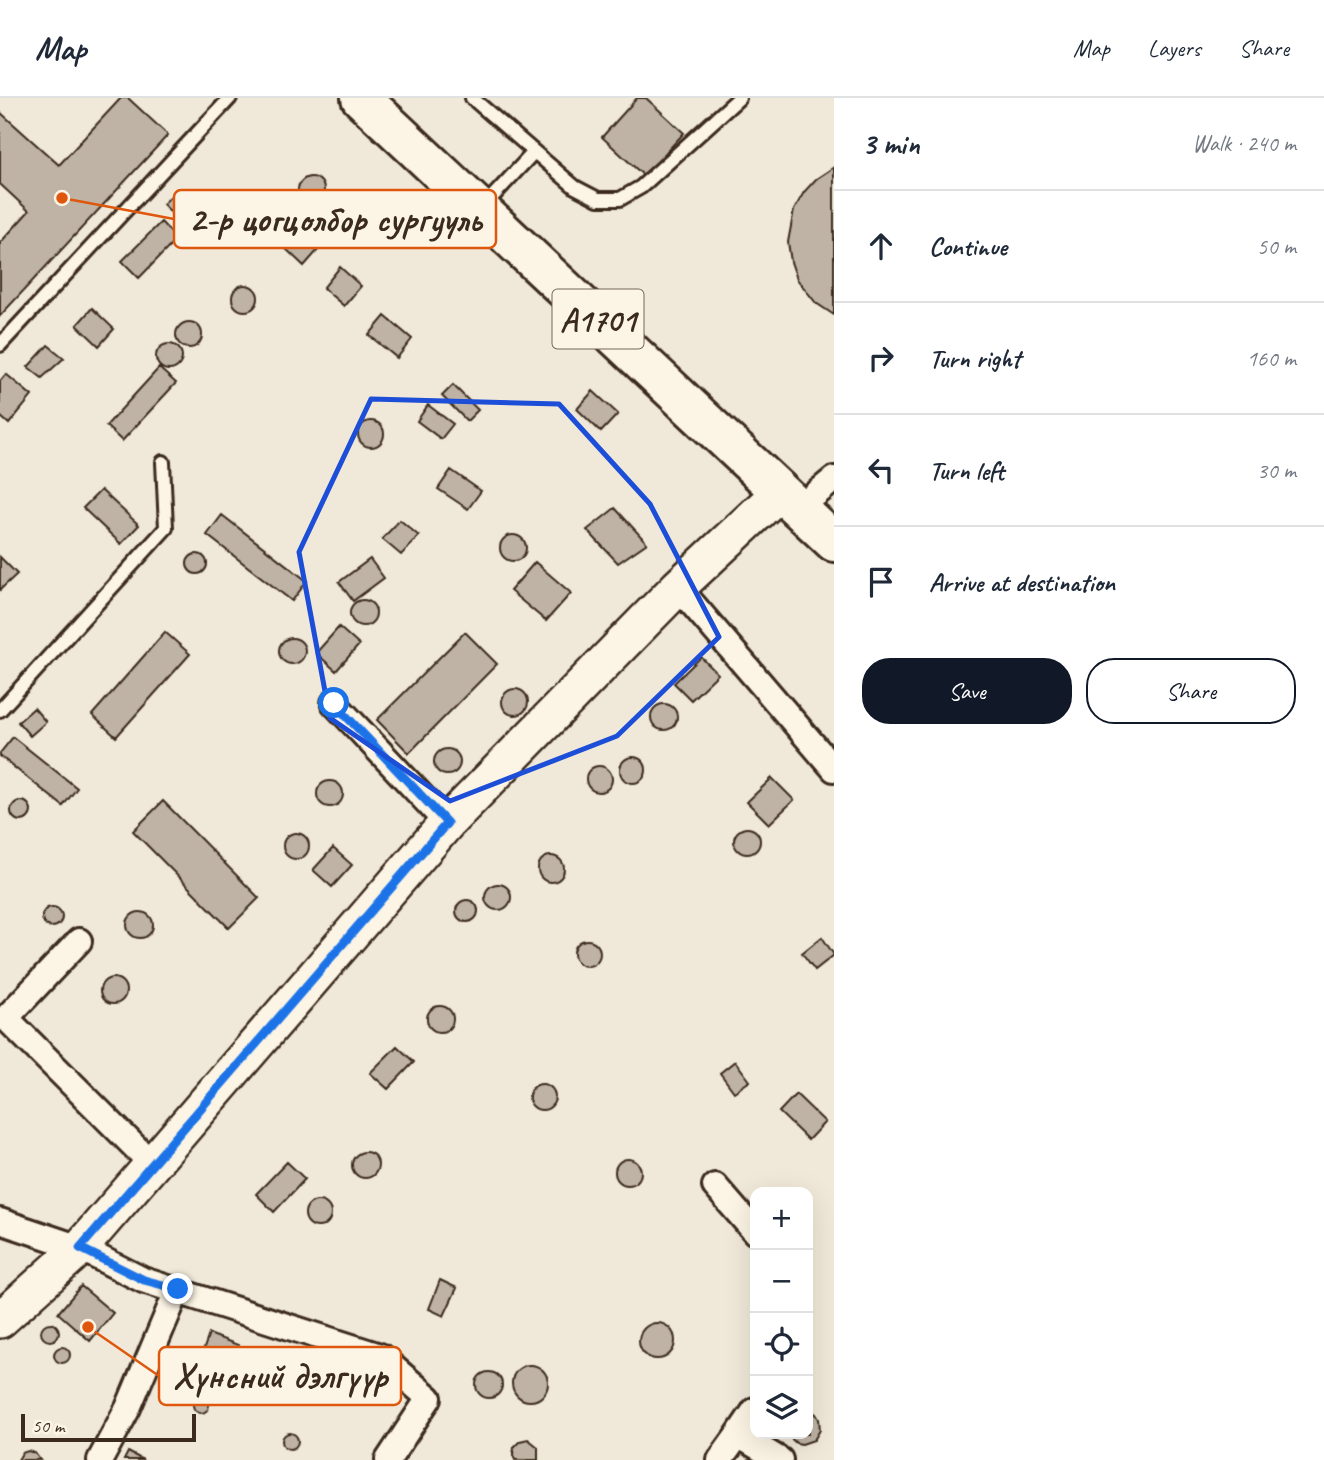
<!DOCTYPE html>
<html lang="en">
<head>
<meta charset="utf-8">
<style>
	:root { --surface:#fff; --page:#f2f2f3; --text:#1f2937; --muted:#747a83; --line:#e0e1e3; --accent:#111827 }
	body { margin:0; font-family:Caveat,sans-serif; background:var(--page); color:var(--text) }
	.controls { position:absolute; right:21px; bottom:21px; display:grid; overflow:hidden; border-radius:14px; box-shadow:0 7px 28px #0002 }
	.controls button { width:63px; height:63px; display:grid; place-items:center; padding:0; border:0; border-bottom:2px solid var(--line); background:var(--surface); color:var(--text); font:35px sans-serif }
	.scale { position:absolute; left:21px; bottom:18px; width:175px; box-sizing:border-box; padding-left:7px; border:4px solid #3b2a1e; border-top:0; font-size:19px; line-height:24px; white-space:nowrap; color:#3b2a1e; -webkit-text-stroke:5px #fcf5e5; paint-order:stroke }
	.stop { position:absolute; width:21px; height:21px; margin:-16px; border:5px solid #1a73e8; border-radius:50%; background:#fff }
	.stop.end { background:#1a73e8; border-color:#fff; box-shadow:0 2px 7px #0008 }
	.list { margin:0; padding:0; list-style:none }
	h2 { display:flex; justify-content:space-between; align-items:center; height:91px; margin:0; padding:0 28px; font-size:30px }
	h2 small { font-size:23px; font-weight:400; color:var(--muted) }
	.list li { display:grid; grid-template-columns:46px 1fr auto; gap:21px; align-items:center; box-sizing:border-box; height:112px; padding:0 28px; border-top:2px solid var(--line) }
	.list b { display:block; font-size:26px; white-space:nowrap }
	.list em { font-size:23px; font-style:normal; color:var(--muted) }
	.actions { display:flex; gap:14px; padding:21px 28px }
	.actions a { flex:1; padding:16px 0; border:2px solid var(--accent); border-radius:28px; text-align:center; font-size:24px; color:var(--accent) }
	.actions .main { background:var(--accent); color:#fff }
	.icon { flex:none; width:38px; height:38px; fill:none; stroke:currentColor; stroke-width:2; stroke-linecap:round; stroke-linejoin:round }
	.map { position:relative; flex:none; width:834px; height:1362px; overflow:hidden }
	header { display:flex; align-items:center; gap:42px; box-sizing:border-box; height:98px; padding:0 35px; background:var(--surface); border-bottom:2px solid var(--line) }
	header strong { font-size:33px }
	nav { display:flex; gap:38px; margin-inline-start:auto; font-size:24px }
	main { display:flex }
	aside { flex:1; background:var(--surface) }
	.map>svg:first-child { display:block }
	.building { fill:#beb3a4; stroke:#3b2a1e; stroke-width:2 }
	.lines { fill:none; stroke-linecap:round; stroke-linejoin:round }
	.lane-casing { stroke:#3b2a1e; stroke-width:18 }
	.street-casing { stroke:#3b2a1e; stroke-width:30 }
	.secondary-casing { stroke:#3b2a1e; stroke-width:40 }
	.primary-casing { stroke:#3b2a1e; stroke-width:44 }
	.lane { stroke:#fcf5e5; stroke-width:12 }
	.street { stroke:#fcf5e5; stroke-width:24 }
	.secondary { stroke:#fcf5e5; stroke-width:35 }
	.primary { stroke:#fcf5e5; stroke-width:38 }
	.route { stroke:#1a73e8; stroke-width:9 }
	.marked { fill:none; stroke:#1d4ed8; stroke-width:5; stroke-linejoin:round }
	.labels { text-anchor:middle; stroke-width:5; stroke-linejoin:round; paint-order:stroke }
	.shield { fill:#fcf5e5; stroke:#75675a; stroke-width:2 }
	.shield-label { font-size:33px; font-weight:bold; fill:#3b2a1e }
	.leader { fill:none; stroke:#df570d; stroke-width:2.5 }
	.callout-dot { fill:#df570d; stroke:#fcf5e5; stroke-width:2.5 }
	.callout { fill:#fcf5e5; stroke:#df570d; stroke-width:2.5 }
	.callout-label { font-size:37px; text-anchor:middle; font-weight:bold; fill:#3b2a1e }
</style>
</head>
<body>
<header>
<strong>Map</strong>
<nav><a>Map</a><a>Layers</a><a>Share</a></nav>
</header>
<main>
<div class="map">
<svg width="834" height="1362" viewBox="0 0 834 1362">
	<rect width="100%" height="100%" fill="#f0e9d9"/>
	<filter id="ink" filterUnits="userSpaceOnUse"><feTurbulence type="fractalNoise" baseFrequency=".0143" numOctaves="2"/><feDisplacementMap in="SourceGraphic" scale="14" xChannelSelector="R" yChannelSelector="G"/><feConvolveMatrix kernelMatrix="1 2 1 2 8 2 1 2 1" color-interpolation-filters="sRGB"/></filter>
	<g filter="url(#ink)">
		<path class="building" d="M121 0H128L168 37 0 218V145L29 113 0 86V14L59 67Z
			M637 0H646L684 35 644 78 602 39Z
			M834 69V217L816 205 797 181 791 164 788 144 794 112 804 94 816 81Z
			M298 92a13 13 0 1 1 26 0a13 13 0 1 1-26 0Z
			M177 92 198 114 183 127 163 106Z
			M161 124 177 141 139 180 122 163Z
			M299 135 318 152 304 168 285 150Z
			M340 169 361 188 344 208 323 190Z
			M232 200a13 13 0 1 1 26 0a13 13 0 1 1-26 0Z
			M92 210 114 231 99 248 77 227Z
			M385 218 412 241 397 260 369 237Z
			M176 237a13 13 0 1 1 26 0a13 13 0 1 1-26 0Z
			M156 259a13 13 0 1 1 26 0a13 13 0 1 1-26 0Z
			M48 247 64 260 42 280 28 269Z
			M159 270 176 285 122 343 106 328Z
			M6 276 32 298 9 326 0 318V283Z
			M453 287 478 312 467 323 442 298Z
			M593 293 618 316 601 334 577 311Z
			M428 307 453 326 441 341 417 323Z
			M358 336a13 13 0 1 1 26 0a13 13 0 1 1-26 0Z
			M451 372 481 393 468 411 438 391Z
			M101 392 139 427 121 446 83 410Z
			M615 410 647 445 618 465 587 432Z
			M222 417 307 483 292 503 207 437Z
			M400 422 419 438 401 457 382 441Z
			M500 450a13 13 0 1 1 26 0a13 13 0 1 1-26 0Z
			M187 466a10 10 0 1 1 20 0a10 10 0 1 1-20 0Z
			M0 459 17 476 0 492Z
			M370 461 384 480 353 503 339 484Z
			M535 464 571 495 546 523 510 493Z
			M350 515a13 13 0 1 1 26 0a13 13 0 1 1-26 0Z
			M339 529 359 547 336 573 316 555Z
			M165 534 190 556 116 639 92 617Z
			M465 534 497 566 409 655 377 622Z
			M279 553a13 13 0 1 1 26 0a13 13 0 1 1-26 0Z
			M701 559 718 576 691 602 674 585Z
			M502 604a13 13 0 1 1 26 0a13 13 0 1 1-26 0Z
			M651 619a13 13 0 1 1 26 0a13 13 0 1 1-26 0Z
			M34 610 46 624 30 638 18 624Z
			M13 639 77 690 63 708 0 658V655Z
			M434 664a13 13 0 1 1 26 0a13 13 0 1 1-26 0Z
			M620 672a13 13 0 1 1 26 0a13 13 0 1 1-26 0Z
			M586 681a13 13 0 1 1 26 0a13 13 0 1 1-26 0Z
			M772 680 794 702 769 726 747 704Z
			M317 696a13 13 0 1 1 26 0a13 13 0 1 1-26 0Z
			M11 713a10 10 0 1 1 20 0a10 10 0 1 1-20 0Z
			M163 703 259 800 229 830 133 733Z
			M734 743a13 13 0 1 1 26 0a13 13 0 1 1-26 0Z
			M283 748a13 13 0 1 1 26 0a13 13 0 1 1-26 0Z
			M333 750 352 767 332 789 313 772Z
			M538 771a13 13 0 1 1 26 0a13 13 0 1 1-26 0Z
			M485 799a13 13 0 1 1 26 0a13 13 0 1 1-26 0Z
			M456 813a11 11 0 1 1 22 0a11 11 0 1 1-22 0Z
			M42 819a10 10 0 1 1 20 0a10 10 0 1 1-20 0Z
			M127 827a13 13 0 1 1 26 0a13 13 0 1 1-26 0Z
			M822 839 834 857 815 872 802 855Z
			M574 855a13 13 0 1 1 26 0a13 13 0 1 1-26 0Z
			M100 893a13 13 0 1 1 26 0a13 13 0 1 1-26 0Z
			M427 921a13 13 0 1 1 26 0a13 13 0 1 1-26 0Z
			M397 948 414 964 388 991 370 975Z
			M735 963 750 983 734 994 720 975Z
			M529 999a13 13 0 1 1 26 0a13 13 0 1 1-26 0Z
			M796 996 825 1024 808 1042 779 1014Z
			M352 1067a13 13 0 1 1 26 0a13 13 0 1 1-26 0Z
			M615 1074a13 13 0 1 1 26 0a13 13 0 1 1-26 0Z
			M287 1064 305 1081 274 1114 256 1096Z
			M305 1116a13 13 0 1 1 26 0a13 13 0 1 1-26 0Z
			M440 1182 457 1190 444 1218 429 1211Z
			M81 1188 113 1215 90 1243 58 1215Z
			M41 1234a9 9 0 1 1 18 0a9 9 0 1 1-18 0Z
			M639 1243a18 18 0 1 1 36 0a18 18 0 1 1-36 0Z
			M209 1236 238 1247 228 1273 200 1262Z
			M54 1257a8 8 0 1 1 16 0a8 8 0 1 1-16 0Z
			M512 1285a18 18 0 1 1 36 0a18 18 0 1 1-36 0Z
			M476 1287a13 13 0 1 1 26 0a13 13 0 1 1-26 0Z
			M193 1307a8 8 0 1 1 16 0a8 8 0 1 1-16 0Z
			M808 1311 816 1316 819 1321 820 1332 814 1342 802 1346 796 1345 786 1336H808Z
			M282 1343a8 8 0 1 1 16 0a8 8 0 1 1-16 0Z
			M528 1341 538 1349V1362H515L513 1357 514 1349 520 1343Z
			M28 1353 35 1355 40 1362H18L22 1355Z
			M128 1354 143 1362H124Z"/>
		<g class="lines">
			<defs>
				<path id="lane" d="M472 0 575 89 598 101H620L641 89 739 0
					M482 110 534 54
					M0 247 230 0
					M0 612 166 430 163 364"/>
				<path id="street" d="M799 410 834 381
					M678 489 834 671
					M334 605 447 725
					M79 843 6 920 152 1066
					M715 1088 755 1134
					M0 1123 80 1150 143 1182 380 1258 429 1300 388 1362
					M738 1337 755 1312
					M100 1362 128 1310 178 1191
					M720 1362 738 1337 780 1362"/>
				<path id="secondary" d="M0 1222 80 1150 447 725 678 489 781 393"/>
				<path id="primary" d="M361 0 834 444"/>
			</defs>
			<use href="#lane" class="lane-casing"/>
			<use href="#street" class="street-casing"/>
			<use href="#secondary" class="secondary-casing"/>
			<use href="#primary" class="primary-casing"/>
			<use href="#lane" class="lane"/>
			<use href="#street" class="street"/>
			<use href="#secondary" class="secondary"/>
			<use href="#primary" class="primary"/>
		</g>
	</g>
	<g class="lines" filter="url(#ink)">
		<path class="route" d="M178 1191 144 1182 80 1150 447 725 334 605"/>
	</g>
	<path class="marked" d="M371 301 559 306 650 406 719 539 617 638 450 703 330 620 299 454Z"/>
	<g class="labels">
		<rect class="shield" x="552.5" y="191.5" width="91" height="59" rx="5"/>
		<g class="shield-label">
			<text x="598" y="233">A1701</text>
		</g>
	</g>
	<path class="leader" d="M62 100L174 121M88 1229L159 1278"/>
	<g class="callout-dot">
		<circle cx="62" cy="100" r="7"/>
		<circle cx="88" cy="1229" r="7"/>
	</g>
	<g class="callout">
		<rect x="174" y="92" width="322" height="58" rx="7"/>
		<rect x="159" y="1249" width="242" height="58" rx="7"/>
	</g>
	<g class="callout-label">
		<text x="335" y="133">2-р цогцолбор сургууль</text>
		<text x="280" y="1290">Хүнсний дэлгүүр</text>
	</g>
</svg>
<div class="controls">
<button>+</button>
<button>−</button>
<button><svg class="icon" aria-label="locate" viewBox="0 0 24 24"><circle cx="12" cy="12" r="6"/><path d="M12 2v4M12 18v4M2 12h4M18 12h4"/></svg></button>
<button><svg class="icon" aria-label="layers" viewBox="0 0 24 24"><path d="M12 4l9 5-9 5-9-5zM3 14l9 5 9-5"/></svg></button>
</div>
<div class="scale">50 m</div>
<div class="stop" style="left:334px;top:605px"></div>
<div class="stop end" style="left:178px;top:1191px"></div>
</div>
<aside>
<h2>3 min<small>Walk · 240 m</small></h2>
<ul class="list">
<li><svg class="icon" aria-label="ahead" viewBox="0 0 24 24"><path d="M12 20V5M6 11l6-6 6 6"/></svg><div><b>Continue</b></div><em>50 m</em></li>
<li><svg class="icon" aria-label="right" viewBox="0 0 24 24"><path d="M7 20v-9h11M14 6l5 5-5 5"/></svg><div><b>Turn right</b></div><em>160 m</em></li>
<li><svg class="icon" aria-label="left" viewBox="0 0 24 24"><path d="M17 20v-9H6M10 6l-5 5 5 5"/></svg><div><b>Turn left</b></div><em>30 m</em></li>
<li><svg class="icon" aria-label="arrive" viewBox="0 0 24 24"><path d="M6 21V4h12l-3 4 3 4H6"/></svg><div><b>Arrive at destination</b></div></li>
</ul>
<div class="actions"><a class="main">Save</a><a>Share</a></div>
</aside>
</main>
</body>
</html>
